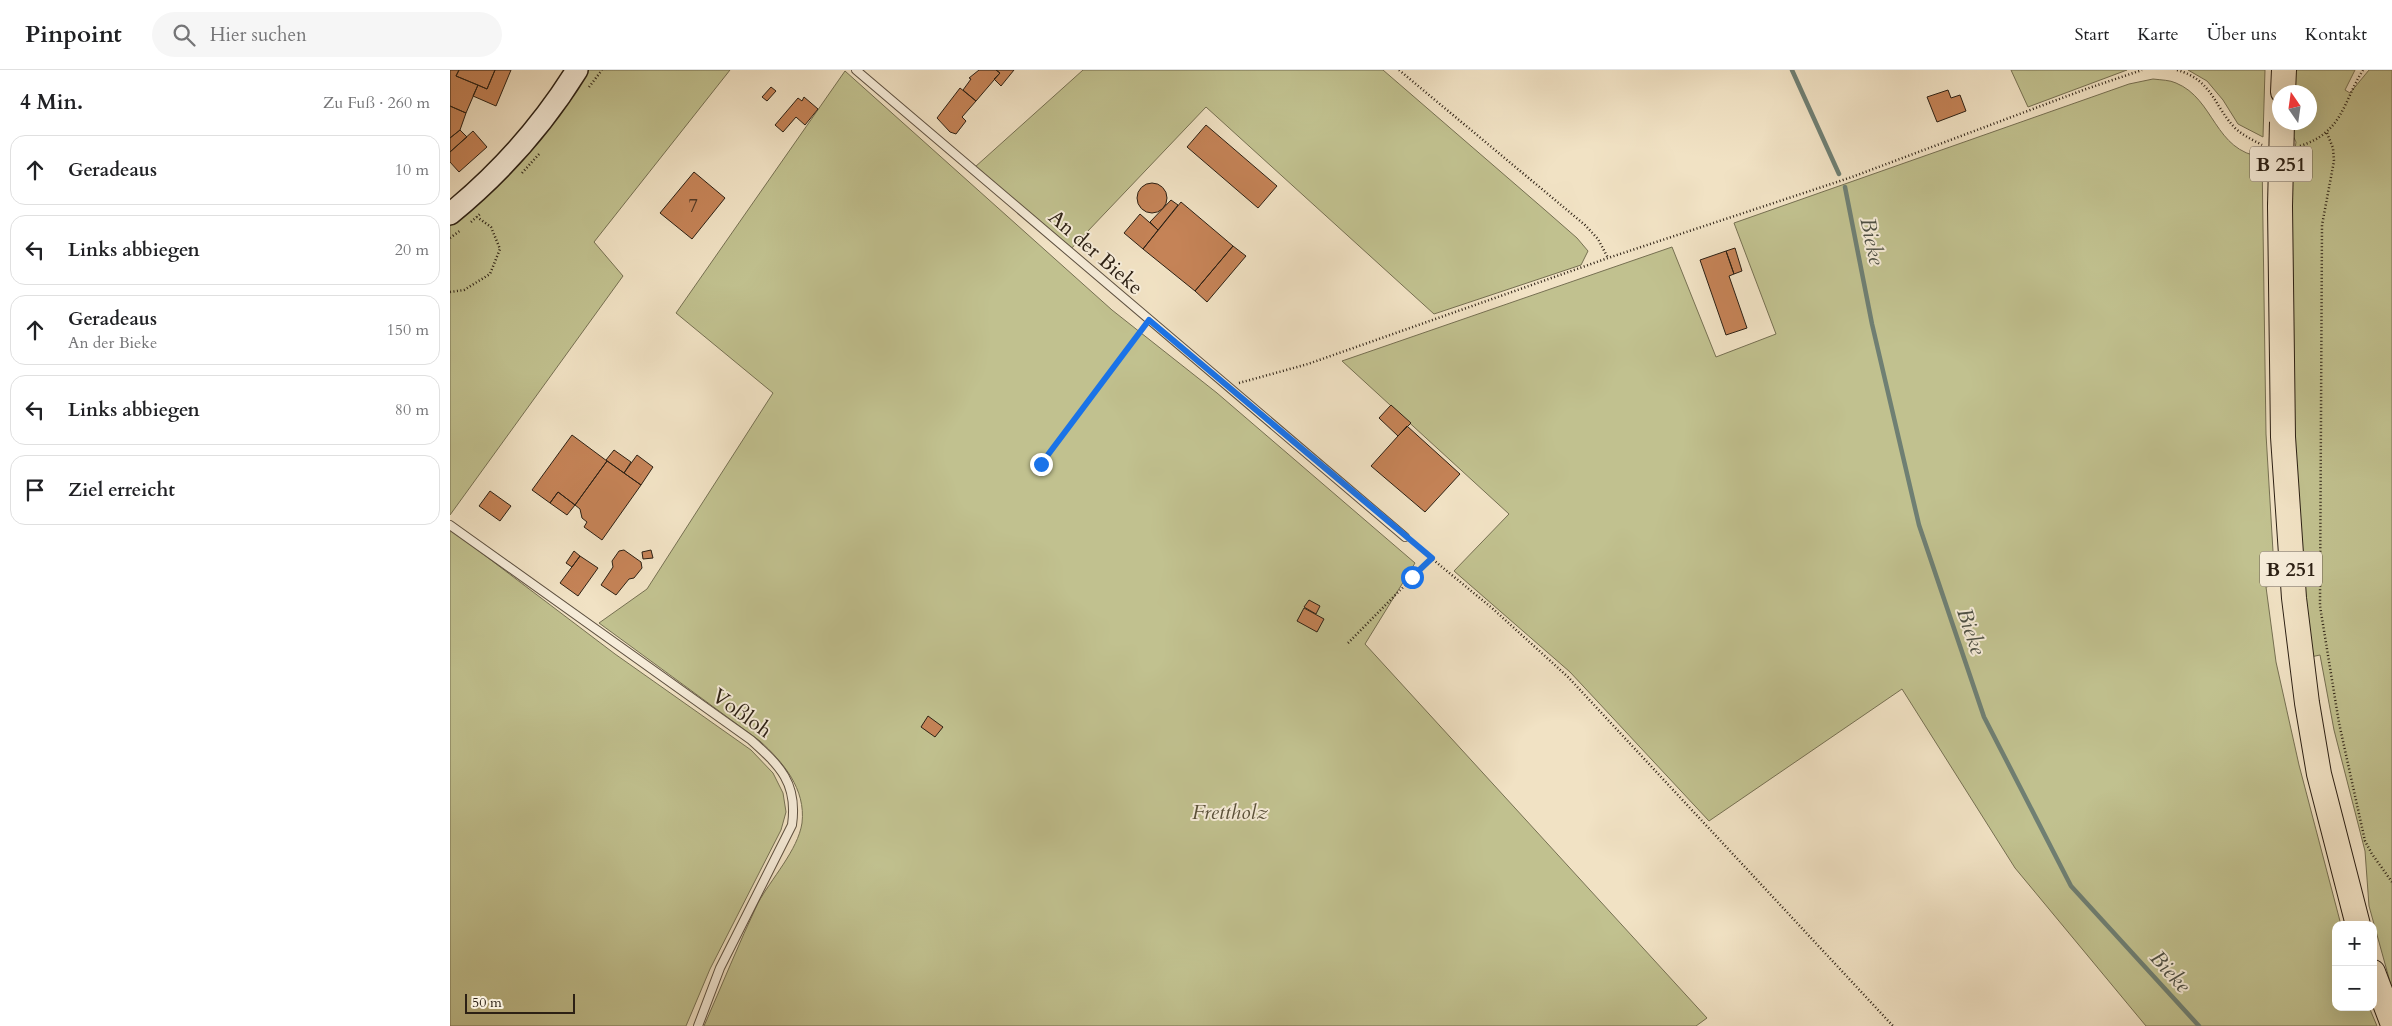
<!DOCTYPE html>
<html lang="de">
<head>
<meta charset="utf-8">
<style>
	:root { --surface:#fff; --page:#f6f6f6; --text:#202124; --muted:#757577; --line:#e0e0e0 }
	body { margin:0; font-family:Cardo,serif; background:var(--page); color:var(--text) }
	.controls { position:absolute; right:15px; bottom:15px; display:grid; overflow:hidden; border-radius:10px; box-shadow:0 5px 20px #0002 }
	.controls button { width:45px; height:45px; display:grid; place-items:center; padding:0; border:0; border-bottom:1px solid var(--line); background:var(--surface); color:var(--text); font:25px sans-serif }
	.compass { position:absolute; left:1822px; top:15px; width:45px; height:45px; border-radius:50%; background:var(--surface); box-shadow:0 5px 20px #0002; rotate:347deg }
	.scale { position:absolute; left:15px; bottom:12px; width:110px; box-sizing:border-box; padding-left:5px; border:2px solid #2c2014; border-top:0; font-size:14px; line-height:18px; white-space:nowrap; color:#2c2014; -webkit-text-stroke:4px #f6ecd9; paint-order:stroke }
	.stop { position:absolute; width:15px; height:15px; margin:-11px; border:4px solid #1a73e8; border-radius:50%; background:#fff }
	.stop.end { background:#1a73e8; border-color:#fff; box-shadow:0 1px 5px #0008 }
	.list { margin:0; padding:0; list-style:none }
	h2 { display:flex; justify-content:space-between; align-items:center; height:65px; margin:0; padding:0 20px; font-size:21px }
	h2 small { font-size:16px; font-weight:400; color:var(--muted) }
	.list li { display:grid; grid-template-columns:32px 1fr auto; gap:15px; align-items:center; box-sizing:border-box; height:70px; margin:0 10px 10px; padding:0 10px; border:1px solid var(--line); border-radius:15px }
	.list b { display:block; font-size:19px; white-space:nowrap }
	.list p { margin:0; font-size:16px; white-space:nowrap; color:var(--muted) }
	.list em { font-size:16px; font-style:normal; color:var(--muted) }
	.icon { flex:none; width:28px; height:28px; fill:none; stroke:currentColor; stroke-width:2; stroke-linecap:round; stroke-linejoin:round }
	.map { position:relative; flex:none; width:1942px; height:956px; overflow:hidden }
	header { display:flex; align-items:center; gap:30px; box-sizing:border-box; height:70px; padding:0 25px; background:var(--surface); border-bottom:1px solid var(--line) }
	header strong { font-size:24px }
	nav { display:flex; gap:28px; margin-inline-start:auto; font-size:18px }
	.search { width:350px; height:45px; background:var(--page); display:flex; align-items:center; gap:12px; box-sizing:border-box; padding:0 18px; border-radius:28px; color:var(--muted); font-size:19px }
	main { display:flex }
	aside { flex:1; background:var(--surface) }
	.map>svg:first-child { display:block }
	.green { fill:#c1c18f; stroke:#767052 }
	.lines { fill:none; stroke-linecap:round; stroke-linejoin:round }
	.stream { stroke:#6f7f73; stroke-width:4.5 }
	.building { fill:#c58357; stroke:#2c2014 }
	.lane-casing { stroke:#5d5040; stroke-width:10 }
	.secondary-casing { stroke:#2c2014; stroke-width:24 }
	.primary-casing { stroke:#2c2014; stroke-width:26 }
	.path { stroke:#2c2014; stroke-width:2.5; stroke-dasharray:1 2.5; stroke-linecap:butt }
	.lane { stroke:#f6ecd9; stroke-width:8 }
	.secondary { stroke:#f6ecd9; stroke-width:21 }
	.primary { stroke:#f1e2c4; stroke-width:24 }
	.primary-bridge-casing { stroke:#2c2014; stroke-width:26; stroke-linecap:butt }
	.primary-bridge { stroke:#f1e2c4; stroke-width:24 }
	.route { stroke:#1a73e8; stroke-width:6 }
	.labels { text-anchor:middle; stroke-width:4; stroke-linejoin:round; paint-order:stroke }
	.number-label { font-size:19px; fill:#523925 }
	.shield { fill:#f6ecd9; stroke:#695d4f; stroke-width:1 }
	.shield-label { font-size:20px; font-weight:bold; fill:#2c2014 }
	.street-label { font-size:21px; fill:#2c2014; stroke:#f6ecd9 }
	.park-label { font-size:21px; font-style:italic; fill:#595039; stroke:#f6ecd9 }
	.water-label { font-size:22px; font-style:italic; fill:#4d4f44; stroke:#f6ecd9 }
</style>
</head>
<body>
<header>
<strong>Pinpoint</strong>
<div class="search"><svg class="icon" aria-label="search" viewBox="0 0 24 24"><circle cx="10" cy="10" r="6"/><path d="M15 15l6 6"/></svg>Hier suchen</div>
<nav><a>Start</a><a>Karte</a><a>Über uns</a><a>Kontakt</a></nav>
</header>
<main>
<aside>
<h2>4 Min.<small>Zu Fuß · 260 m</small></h2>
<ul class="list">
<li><svg class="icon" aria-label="ahead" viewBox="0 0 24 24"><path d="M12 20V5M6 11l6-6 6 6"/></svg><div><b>Geradeaus</b></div><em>10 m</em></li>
<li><svg class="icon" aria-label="left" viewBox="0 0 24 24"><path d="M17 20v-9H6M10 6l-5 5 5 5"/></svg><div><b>Links abbiegen</b></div><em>20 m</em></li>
<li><svg class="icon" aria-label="ahead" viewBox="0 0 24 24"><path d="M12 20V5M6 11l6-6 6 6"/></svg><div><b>Geradeaus</b><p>An der Bieke</p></div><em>150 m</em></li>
<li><svg class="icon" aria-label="left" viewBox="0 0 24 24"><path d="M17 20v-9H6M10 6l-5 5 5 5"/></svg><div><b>Links abbiegen</b></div><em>80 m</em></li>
<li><svg class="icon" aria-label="arrive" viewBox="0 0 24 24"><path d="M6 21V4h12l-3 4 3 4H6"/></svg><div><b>Ziel erreicht</b></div></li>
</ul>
</aside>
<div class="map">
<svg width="1942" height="956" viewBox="0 0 1942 956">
	<rect width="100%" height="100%" fill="#f1e2c4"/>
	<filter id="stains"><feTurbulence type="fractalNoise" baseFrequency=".004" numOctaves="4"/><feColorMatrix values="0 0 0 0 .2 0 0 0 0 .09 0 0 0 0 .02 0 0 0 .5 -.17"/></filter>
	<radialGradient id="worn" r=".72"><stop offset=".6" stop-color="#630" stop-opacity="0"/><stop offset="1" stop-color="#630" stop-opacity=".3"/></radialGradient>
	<path class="green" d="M130 0H280L144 172 173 206 0 445V149Z
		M633 0H933L1095 140 1127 168 1138 181 1131 195 984 244 756 37 617 183 525 97Z
		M1561 0H1677L1578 37Z
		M1738 0H1815L1813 67 1788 54 1773 30 1757 11Z
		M1837 0H1905L1895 20 1900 23 1919 0H1942V919L1919 836 1915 781 1884 660 1870 585 1856 588 1840 438 1839 122 1846 72 1837 53 1860 52V22H1837Z
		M395 1 662 240 767 323 965 493 915 574 1257 948 1246 956H254C272 915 289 873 308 833 321 809 348 780 352 753 356 719 333 692 310 671L149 553 197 519 323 323 226 243Z
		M1703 9C1711 10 1720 10 1726 13 1765 29 1764 81 1812 87L1816 364 1825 515 1816 517 1826 592 1849 695 1891 855H1886V937H1919L1927 956H1696L1565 798 1452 619 1259 751 1120 602 1004 501 1059 444 892 291 1222 177 1266 287 1326 264 1284 153 1679 14Z
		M0 459 165 584 301 680 323 703 333 723 336 742 331 760 260 899 236 956H0Z"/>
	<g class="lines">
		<path class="stream" d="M1342 0 1389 104
			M1395 117 1422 254 1469 455 1534 647 1621 816 1749 956"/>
	</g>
	<path class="building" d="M0 0H9L6 6 28 15 16 43 0 36Z
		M9 0H45L37 19 6 6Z
		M45 0H61L46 36 23 26 28 15 37 19Z
		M529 0H546L550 3 526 31 513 20 521 9 519 8Z
		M546 0H564L551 16 544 9 550 3Z
		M321 17 326 21 317 31 312 27Z
		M510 18 526 31 512 47 516 51 506 64 500 62 487 48Z
		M1498 20 1501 28 1510 25 1516 41 1487 52 1477 27Z
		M354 27 368 39 355 55 346 47 333 62 325 55 348 28 352 31Z
		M0 36 16 43 10 60 0 68Z
		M756 55 827 116 808 138 737 77Z
		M10 60 17 67 0 82V68Z
		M23 61 37 77 9 102 0 92V82Z
		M244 102 275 128 242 169 210 143Z
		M687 128a15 15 0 1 1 30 0a15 15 0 1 1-30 0Z
		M721 130 728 135 708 160 700 152Z
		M731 132 783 176 745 221 693 179Z
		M690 144 708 160 693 179 674 163Z
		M783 176 796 186 757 232 745 221Z
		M1285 178 1292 201 1284 204 1276 181Z
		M1276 181 1284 204 1279 206 1297 258 1276 265 1250 190Z
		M941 335 961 353 948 366 929 348Z
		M957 356 1010 404 975 442 921 396Z
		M122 365 157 391 125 435 108 422 100 433 82 420Z
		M164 380 181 392 174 403 156 390Z
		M187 385 203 397 191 415 174 403Z
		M157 391 191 415 152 470 134 457 137 452 132 448 130 439 125 435Z
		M40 421 61 436 50 451 29 436Z
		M108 422 125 435 117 445 100 433Z
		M174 480 191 492 192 498 184 508 179 509 166 525 151 515 163 497 162 491 169 481Z
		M201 480 203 488 193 489 192 482Z
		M124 481 130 486 122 497 116 493Z
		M130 486 148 498 128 526 110 513Z
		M859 530 870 536 866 544 854 537Z
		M854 538 874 549 867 562 847 551Z
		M478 646 493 657 485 667 471 657Z"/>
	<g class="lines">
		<defs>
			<path id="lane" d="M406 0 955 467
				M0 455 301 670C330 696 348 713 342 755L270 898 248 956"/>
			<path id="secondary" d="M0 144C50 103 93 55 127 0"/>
			<path id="primary" d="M1833 22 1834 0
				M1830 136 1833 367 1844 528 1857 633 1869 704 1908 855
				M1923 902 1942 952"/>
		</defs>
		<use href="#lane" class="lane-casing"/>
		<use href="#secondary" class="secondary-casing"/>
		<use href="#primary" class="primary-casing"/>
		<path class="path" d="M949 0 1135 155 1148 169 1158 188
			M1727 0C1763 10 1764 37 1786 59 1794 66 1803 70 1812 75
			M139 17 152 0
			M1877 63 1883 78 1884 91 1872 155 1870 536 1889 653 1915 771 1922 784 1942 812
			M1850 76C1893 62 1892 34 1913 0
			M72 103 90 83
			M21 152 30 144
			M0 168 11 160
			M0 222 14 220 40 204 50 179 41 157 27 147
			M789 313 858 294 1158 188 1402 107 1636 19 1692 0
			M591 394 693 259
			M964 474 1042 538 1118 607 1443 956
			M898 573 982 488"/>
		<use href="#lane" class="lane"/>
		<use href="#secondary" class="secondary"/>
		<use href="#primary" class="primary"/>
		<defs>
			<path id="primary-bridge" d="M1830 136 1832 52"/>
		</defs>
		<use href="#primary-bridge" class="primary-bridge-casing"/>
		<use href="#primary-bridge" class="primary-bridge"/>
	</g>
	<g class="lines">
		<path class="route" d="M591 394 699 250 982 488 962 507"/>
	</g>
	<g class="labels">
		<g class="number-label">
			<text x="243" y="142">7</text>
		</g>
		<g class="shield">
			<rect x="1800" y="76.5" width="62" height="35" rx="4"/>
			<rect x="1810" y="481.5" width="62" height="35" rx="4"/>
		</g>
		<g class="shield-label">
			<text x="1831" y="101">B 251</text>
			<text x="1841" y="506">B 251</text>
		</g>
		<g class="street-label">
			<text transform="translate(646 182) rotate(41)" y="7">An der Bieke</text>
			<text transform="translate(292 643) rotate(36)" y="7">Voßloh</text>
		</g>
		<g class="park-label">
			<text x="780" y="749">Frettholz</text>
		</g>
		<g class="water-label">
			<text transform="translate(1423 171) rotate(78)" y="8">Bieke</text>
			<text transform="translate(1522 561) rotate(71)" y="8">Bieke</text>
			<text transform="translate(1721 901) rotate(48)" y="8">Bieke</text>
		</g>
	</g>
	<rect width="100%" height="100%" filter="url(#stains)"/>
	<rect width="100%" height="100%" fill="url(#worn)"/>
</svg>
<div class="controls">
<button>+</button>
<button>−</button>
</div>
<svg class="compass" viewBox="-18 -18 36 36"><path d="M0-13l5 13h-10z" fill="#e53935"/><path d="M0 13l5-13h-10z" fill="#757577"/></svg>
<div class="scale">50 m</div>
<div class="stop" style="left:962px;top:507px"></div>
<div class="stop end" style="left:591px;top:394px"></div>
</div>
</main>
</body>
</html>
